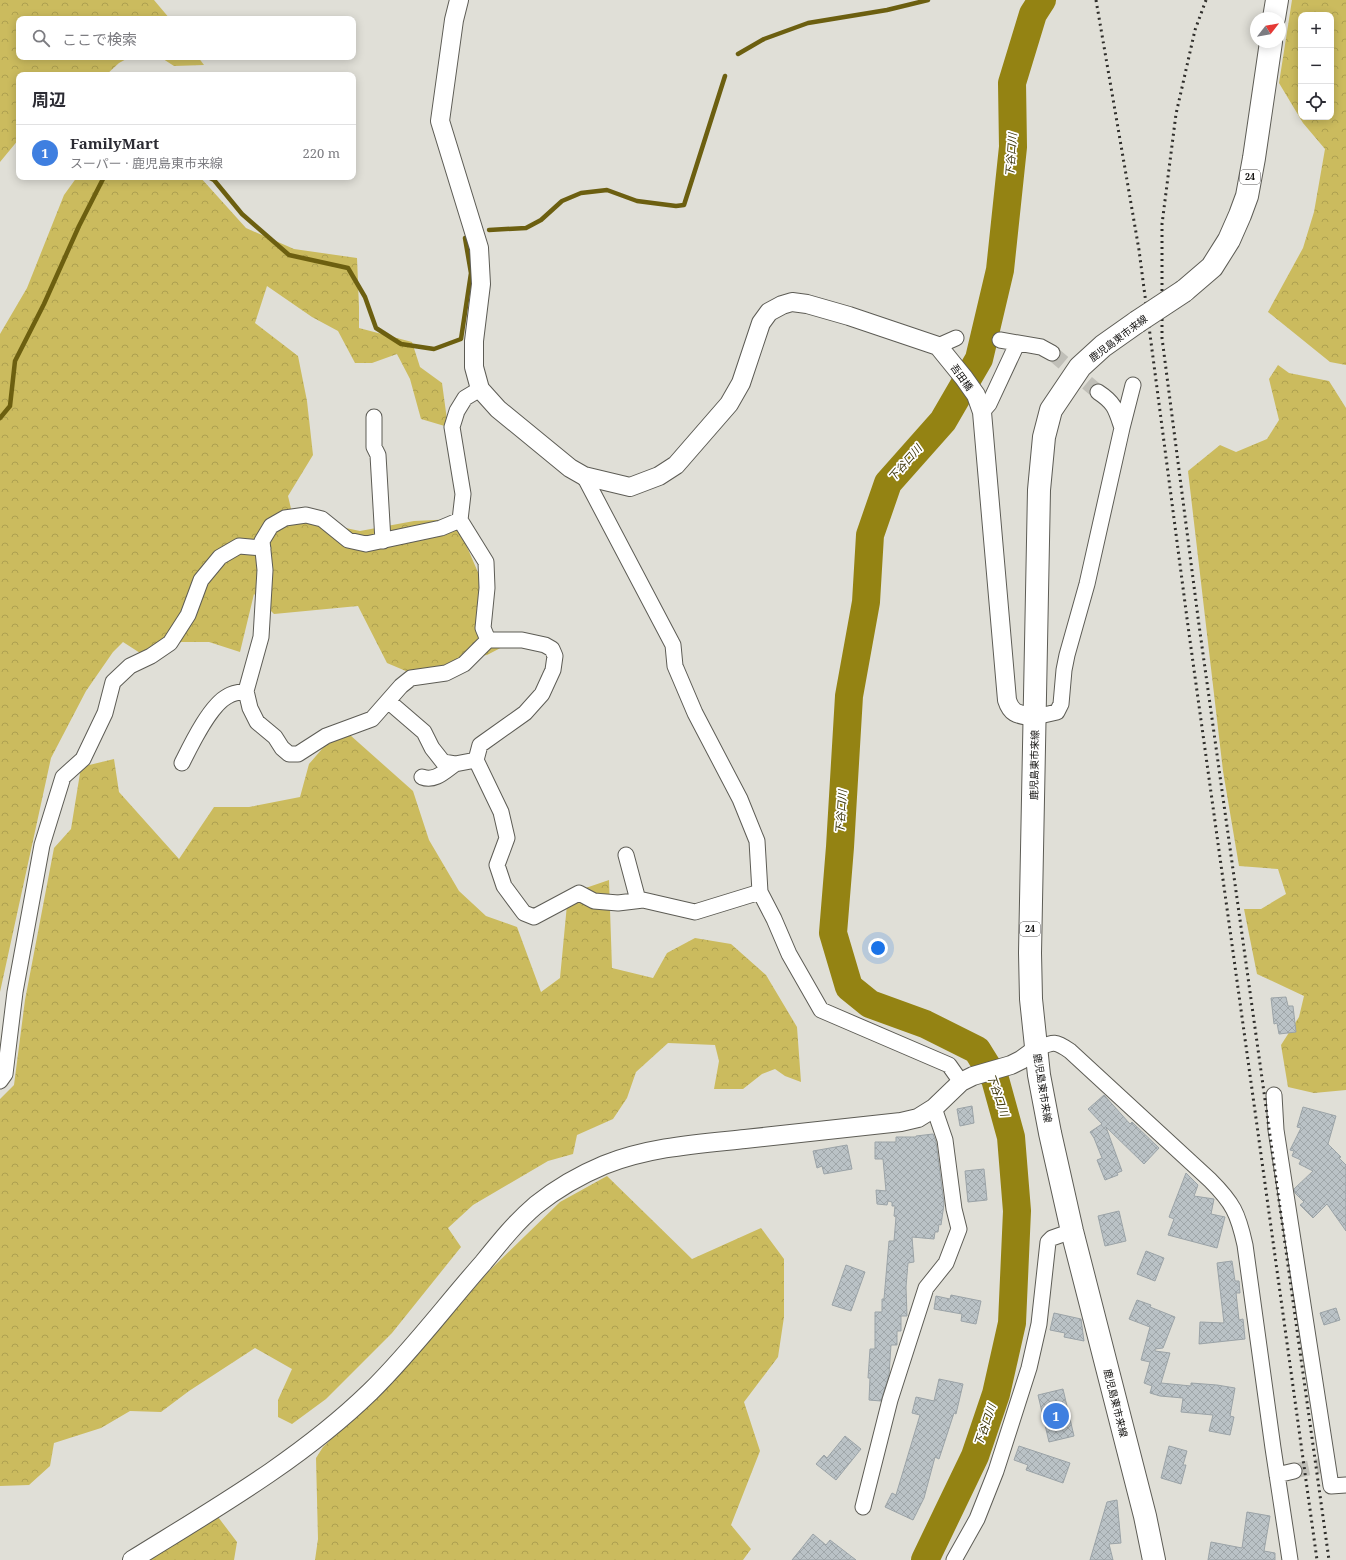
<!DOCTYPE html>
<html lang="ja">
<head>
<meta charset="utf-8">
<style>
	:root { --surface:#fff; --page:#f7f7f7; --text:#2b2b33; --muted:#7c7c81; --line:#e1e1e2; --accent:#b45309 }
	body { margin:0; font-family:"Noto Serif","Noto Sans JP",serif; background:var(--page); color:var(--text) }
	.controls { position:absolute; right:12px; top:12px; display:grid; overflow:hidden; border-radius:8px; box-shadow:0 2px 10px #0003 }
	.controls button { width:36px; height:36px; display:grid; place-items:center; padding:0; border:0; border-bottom:1px solid var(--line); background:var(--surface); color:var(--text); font:20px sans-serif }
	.compass { position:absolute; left:1250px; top:12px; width:36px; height:36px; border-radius:50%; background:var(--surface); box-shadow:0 2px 10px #0003; rotate:59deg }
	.you { position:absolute; left:878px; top:948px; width:14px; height:14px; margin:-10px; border:3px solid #fff; border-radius:50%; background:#1a73e8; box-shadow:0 0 0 6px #1a73e833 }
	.badge { display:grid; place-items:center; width:26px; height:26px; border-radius:50%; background:var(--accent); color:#fff; font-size:13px; font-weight:700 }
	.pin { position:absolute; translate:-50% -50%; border:2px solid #fff; box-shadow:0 1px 4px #0006 }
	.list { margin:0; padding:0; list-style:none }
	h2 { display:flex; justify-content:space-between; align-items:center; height:52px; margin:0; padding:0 16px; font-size:17px }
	h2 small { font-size:13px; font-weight:400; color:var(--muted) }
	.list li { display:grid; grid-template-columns:26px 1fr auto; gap:12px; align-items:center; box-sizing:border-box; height:56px; padding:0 16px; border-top:1px solid var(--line) }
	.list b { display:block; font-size:15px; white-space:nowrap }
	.list p { margin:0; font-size:13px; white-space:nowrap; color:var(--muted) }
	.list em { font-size:13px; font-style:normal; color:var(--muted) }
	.icon { flex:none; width:22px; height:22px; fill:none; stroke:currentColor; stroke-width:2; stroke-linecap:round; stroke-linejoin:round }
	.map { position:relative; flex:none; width:1346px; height:1560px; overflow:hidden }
	.search { position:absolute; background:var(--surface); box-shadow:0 2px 10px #0003; left:16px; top:16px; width:340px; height:44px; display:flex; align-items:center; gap:10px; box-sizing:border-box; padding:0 14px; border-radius:8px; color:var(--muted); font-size:15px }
	.panel { position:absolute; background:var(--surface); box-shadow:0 2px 10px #0003; left:16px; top:72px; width:340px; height:108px; border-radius:8px }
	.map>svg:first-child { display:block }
	.forest { fill:url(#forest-crowns); fill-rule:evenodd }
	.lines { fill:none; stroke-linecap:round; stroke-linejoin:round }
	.stream { stroke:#6c5f10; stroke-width:4.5 }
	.river { stroke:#948313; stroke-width:28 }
	.building { fill:url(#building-cross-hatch); stroke:#9ba3a7 }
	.minor-tunnel { stroke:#c0bfb8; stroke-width:15; stroke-dasharray:15 8; stroke-linecap:butt }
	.minor-casing { stroke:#5d5c55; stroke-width:17 }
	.tertiary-casing { stroke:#5d5c55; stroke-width:20 }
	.primary-casing { stroke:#5d5c55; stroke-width:24 }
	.minor { stroke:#fff; stroke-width:15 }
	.tertiary { stroke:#fff; stroke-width:18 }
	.primary { stroke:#fff; stroke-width:22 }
	.rail { stroke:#2f2e2b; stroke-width:3; stroke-dasharray:2 4; stroke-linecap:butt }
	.primary-bridge-casing { stroke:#5d5c55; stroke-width:24; stroke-linecap:butt }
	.primary-bridge { stroke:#fff; stroke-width:22 }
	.labels { text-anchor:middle; stroke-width:3.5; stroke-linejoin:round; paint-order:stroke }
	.shield { fill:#fff; stroke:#565554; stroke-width:1 }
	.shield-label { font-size:9px; font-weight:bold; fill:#0d0c0a }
	.street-label { font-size:10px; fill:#0d0c0a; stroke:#fff }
	.water-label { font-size:11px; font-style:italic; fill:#3c350a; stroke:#fff }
</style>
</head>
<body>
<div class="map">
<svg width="1346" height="1560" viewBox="0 0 1346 1560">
	<defs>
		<pattern id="forest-crowns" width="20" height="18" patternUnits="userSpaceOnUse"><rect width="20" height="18" fill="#cbbb5e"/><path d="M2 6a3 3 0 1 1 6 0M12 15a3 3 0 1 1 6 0" fill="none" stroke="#ada050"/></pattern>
		<pattern id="building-cross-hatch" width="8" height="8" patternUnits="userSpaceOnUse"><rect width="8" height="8" fill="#bac2c6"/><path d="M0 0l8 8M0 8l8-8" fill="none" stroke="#9fa6a9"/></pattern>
	</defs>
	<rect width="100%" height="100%" fill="#e0dfd7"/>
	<path class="forest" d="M0 0H154L170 19H19V57H130L119 63 106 75H19V139L0 162Z
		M1292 0H1346V365L1330 362 1268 312 1303 248 1314 212 1325 149 1303 123 1279 83ZM1301 15H1331V117H1301Z
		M160 57H198L204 65 174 66Z
		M77 177H200L246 228 294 249 357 258 359 307V328L412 342 420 367 442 383 448 427 421 419 410 379 397 354 372 363H355L338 331 312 317 267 286 255 323 298 356 307 401 313 455 288 496 293 517 360 531 414 521 455 519 480 577 478 634 514 641 487 655 473 657 420 677 387 663 358 606 274 614 254 594 240 652 209 642H181L151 660 123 642 113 652 86 691 51 758 0 992V334L27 288 64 195Z
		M1278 365 1289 373 1329 381 1346 408V1090L1314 1093 1288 1087 1281 1045 1299 1017 1304 996 1257 974 1244 909H1261L1286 894 1278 869 1239 866 1223 771 1188 471 1220 445 1236 452 1267 439 1279 420 1269 379Z
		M341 727 413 791 429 840 459 891 486 916 517 927 541 992 560 978 568 894 609 880 612 968 653 978 667 953 695 938 731 944 766 975 797 1027 801 1082 785 1076 775 1069 762 1074 743 1089H714L719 1061 715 1045 668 1043 636 1072 627 1098 613 1119 577 1135 573 1154 548 1161 473 1205 448 1228 461 1247 392 1333 326 1399 292 1424 278 1417V1400L292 1369 255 1348 189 1391 161 1412 130 1411 101 1428 54 1443 50 1466 29 1485 0 1486V1099L14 1085 25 1000 54 848 71 829 81 767 114 759 119 792 179 859 214 807H249L300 797 309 764Z
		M607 1176 692 1259 761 1228 784 1259V1317L778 1357 744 1402 760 1451 731 1525 751 1549 743 1560H315L318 1539 316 1458 323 1447 404 1369 489 1271 560 1202Z
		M215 1513 237 1542 234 1560H140Z"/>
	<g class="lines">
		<path class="stream" d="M738 54 764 39 808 23 887 10 928 0
			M208 177 214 180 242 214 289 255 348 268 365 297 376 328 401 344 434 349 461 339 471 273 465 238
			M489 230 526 228 541 220 562 201 581 193 607 190 637 201 676 206 684 205 725 76
			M0 418 10 406 15 361 44 304 79 226 104 177"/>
		<path class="river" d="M925 1560 975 1456 996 1394 1012 1323 1017 1211 1011 1137 995 1079 977 1050 925 1024 870 1004 849 987 833 933 840 847 849 696 866 602 870 535 888 483 943 421 979 359 1000 270 1013 147 1012 83 1033 14 1042 0"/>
	</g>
	<path class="building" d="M1286 997 1288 1006H1293L1296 1032 1279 1034 1277 1023 1274 1024 1271 998Z
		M1104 1095 1130 1124 1132 1122 1159 1148 1144 1164 1106 1127 1122 1171 1117 1173 1118 1175 1105 1180 1097 1160 1102 1158 1094 1138 1090 1132 1102 1124 1088 1109Z
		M972 1106 974 1123 960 1126 957 1109Z
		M1303 1107 1336 1116 1328 1144 1341 1157 1339 1158 1346 1165V1231L1327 1204 1313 1218 1300 1205 1304 1202 1295 1193 1294 1189 1313 1171 1299 1164 1301 1160 1292 1156 1294 1151 1290 1150 1301 1128 1297 1127Z
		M933 1134 936 1142 944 1204 941 1225 939 1224 938 1232H935L934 1239 912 1237 914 1262 908 1263 906 1287 907 1316H901V1331H897V1345H891L889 1375 881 1401 869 1400 870 1378H868L870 1349H875V1312H882V1299H884L889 1241H894L896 1217 894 1216 895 1206H892V1202L888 1201 887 1205 877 1204 876 1190 886 1191 883 1159H875V1142H896V1137H916V1136Z
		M847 1145 852 1169 824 1174 822 1166 817 1168 813 1151Z
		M984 1169 987 1200 968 1202 965 1171Z
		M1186 1173 1198 1185 1194 1196 1214 1199 1211 1214 1225 1217 1217 1248 1168 1235 1174 1219 1169 1217Z
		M1119 1211 1126 1241 1105 1246 1098 1216Z
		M1146 1251 1164 1258 1155 1281 1137 1274Z
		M1232 1261 1235 1281H1239L1240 1293H1236L1239 1320 1243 1319 1245 1339 1199 1344 1200 1322 1224 1323 1217 1263Z
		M846 1265 865 1272 851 1311 832 1305Z
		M951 1295 981 1301 976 1324 961 1321 962 1314 934 1309 936 1296 950 1299Z
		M1137 1300 1151 1305 1150 1307 1175 1317 1163 1348 1155 1349V1351L1170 1353 1161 1383 1191 1386V1383L1217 1385 1235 1388 1230 1416 1234 1417 1230 1435 1209 1431 1213 1415 1181 1412 1183 1398 1160 1396 1150 1393 1152 1386 1144 1383 1150 1362 1141 1360 1150 1327 1129 1319Z
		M1336 1308 1340 1320 1324 1325 1320 1313Z
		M1054 1313 1081 1319 1084 1341 1064 1337 1065 1333 1050 1330Z
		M939 1379 963 1384 956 1414 954 1413 939 1459 935 1457 924 1498 913 1520 885 1507 892 1493 896 1495 920 1415 912 1413 916 1397 934 1401Z
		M1063 1389 1074 1436 1049 1442 1038 1395Z
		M845 1436 861 1449 836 1480 816 1464 824 1455 827 1458Z
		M1019 1446 1070 1463 1063 1483 1026 1470 1028 1465 1014 1460Z
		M1169 1446 1187 1451 1183 1465H1186L1181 1484 1161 1478Z
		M1117 1500 1121 1543 1109 1544 1113 1560H1090L1107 1502Z
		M1247 1512 1270 1516 1264 1551 1275 1553V1560H1208L1211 1542 1242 1548Z
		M813 1534 826 1545 830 1540 856 1560H792Z"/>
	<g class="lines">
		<path class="minor-tunnel" d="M1052 353 1098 392
			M1294 1471 1328 1464"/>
		<defs>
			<path id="minor" d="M1000 340 1041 347 1052 353
				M938 346 956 338
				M480 389 465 398 457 411 452 427 463 494 460 520 486 562 487 588 483 628 488 640H522L545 645 552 649 555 656 553 670 542 694 525 713 480 745 476 760 501 812 507 838 497 865 504 886 524 913 534 917 579 893 594 901 618 903 643 900 695 912 760 892
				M982 412 989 404 1017 344
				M374 417V447L378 455 383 541
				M1122 428 1133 385
				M584 476 673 645 675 666 695 713 740 799 757 841 760 892 774 919 789 954 821 1010 949 1065 961 1082
				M460 520 441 528 366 544 348 540 322 519 306 515 285 518 271 526 262 541 265 570 261 637 246 691 250 708 257 722 275 737 282 748 289 754H298L326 736 372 719 401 686 411 678 446 673 464 664 488 640
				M388 701 424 732 432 748 443 762 455 764 476 760
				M1035 717 1057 712 1061 704 1064 670 1067 655 1087 584 1122 428C1116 410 1115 403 1098 392
				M182 763C191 745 210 705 228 696 233 693 240 692 246 691
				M422 777C435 782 445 771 455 764
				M626 855 638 900
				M1036 1049C1053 1042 1054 1040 1070 1051L1210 1180C1233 1203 1238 1213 1245 1245L1273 1448 1290 1560
				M0 1081 5 1074 15 992 42 845 63 777 83 759 105 713 113 682 130 666 151 656 170 643 188 615 201 580 220 557 239 546 263 548
				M1274 1095 1276 1130 1331 1486 1346 1485
				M1277 1475 1294 1471
				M863 1507 890 1400 926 1288 946 1263 959 1229 954 1209 945 1140 934 1108
				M954 1560 977 1519 996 1471 1029 1368 1039 1324 1048 1242 1052 1238 1072 1231"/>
			<path id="tertiary" d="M459 0 454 20 440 121 479 248 481 284 474 341V367L480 389 498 409 570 468 584 476 630 487 659 476 676 465 729 404 741 383 761 323 769 312 782 305 792 302 807 304 849 316 938 346 964 378 976 395 982 412 1007 700C1012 716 1020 714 1035 717
				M132 1560C214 1509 300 1460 370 1392 411 1352 445 1306 483 1263 500 1242 516 1222 536 1205 556 1189 580 1175 604 1165 649 1147 697 1144 745 1139 797 1133 849 1128 901 1122L918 1118 934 1108 961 1082 973 1076 1011 1065 1021 1060 1036 1049"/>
			<path id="primary" d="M1274 18 1277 0
				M1184 291 1212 267 1229 240 1240 215 1247 196 1254 158 1271 42
				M1137 322 1103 346 1080 367 1051 410 1044 437 1039 490 1030 953 1031 999 1039 1075 1050 1133 1072 1231 1145 1516 1154 1560"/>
		</defs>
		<use href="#minor" class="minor-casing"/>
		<use href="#tertiary" class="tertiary-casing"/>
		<use href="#primary" class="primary-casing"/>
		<use href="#minor" class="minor"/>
		<use href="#tertiary" class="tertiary"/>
		<use href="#primary" class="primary"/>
		<path class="rail" d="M1096 0 1139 250 1188 626 1317 1560
			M1206 0 1195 30 1176 114 1162 224V338L1199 625 1329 1560"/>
		<defs>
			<path id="primary-bridge" d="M1137 322 1184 291"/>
		</defs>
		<use href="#primary-bridge" class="primary-bridge-casing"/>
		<use href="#primary-bridge" class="primary-bridge"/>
	</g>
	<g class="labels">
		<g class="shield">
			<rect x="1240" y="170" width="20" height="14" rx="3"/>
			<rect x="1020" y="922" width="20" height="14" rx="3"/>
		</g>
		<g class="shield-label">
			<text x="1250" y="180">24</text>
			<text x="1030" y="932">24</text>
		</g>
		<g class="street-label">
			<text transform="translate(1118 338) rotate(-37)" y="4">鹿児島東市来線</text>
			<text transform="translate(962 377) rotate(54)" y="4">吾田橋</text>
			<text transform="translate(1034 765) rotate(-89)" y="4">鹿児島東市来線</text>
			<text transform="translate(1043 1088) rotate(81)" y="4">鹿児島東市来線</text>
			<text transform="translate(1116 1403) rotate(76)" y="4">鹿児島東市来線</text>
		</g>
		<g class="water-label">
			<text transform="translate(1011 155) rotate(-86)" y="4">下谷口川</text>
			<text transform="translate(905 463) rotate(-49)" y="4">下谷口川</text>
			<text transform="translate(841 812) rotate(-86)" y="4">下谷口川</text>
			<text transform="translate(998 1095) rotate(71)" y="4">下谷口川</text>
			<text transform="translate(985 1425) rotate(-71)" y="4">下谷口川</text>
		</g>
	</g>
</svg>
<div class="controls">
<button>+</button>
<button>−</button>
<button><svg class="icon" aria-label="locate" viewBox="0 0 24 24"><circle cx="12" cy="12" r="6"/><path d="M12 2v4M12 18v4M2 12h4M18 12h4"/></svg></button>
</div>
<svg class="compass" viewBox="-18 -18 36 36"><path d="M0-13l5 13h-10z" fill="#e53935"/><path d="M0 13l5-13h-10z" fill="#7c7c81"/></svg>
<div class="you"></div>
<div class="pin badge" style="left:1056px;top:1416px;background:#3f7fe0">1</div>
<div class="search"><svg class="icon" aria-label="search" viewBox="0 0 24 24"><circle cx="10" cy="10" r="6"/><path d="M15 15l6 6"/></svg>ここで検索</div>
<section class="panel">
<h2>周辺<small></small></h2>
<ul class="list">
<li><span class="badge" style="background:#3f7fe0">1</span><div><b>FamilyMart</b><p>スーパー · 鹿児島東市来線</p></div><em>220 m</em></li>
</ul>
</section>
</div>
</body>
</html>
